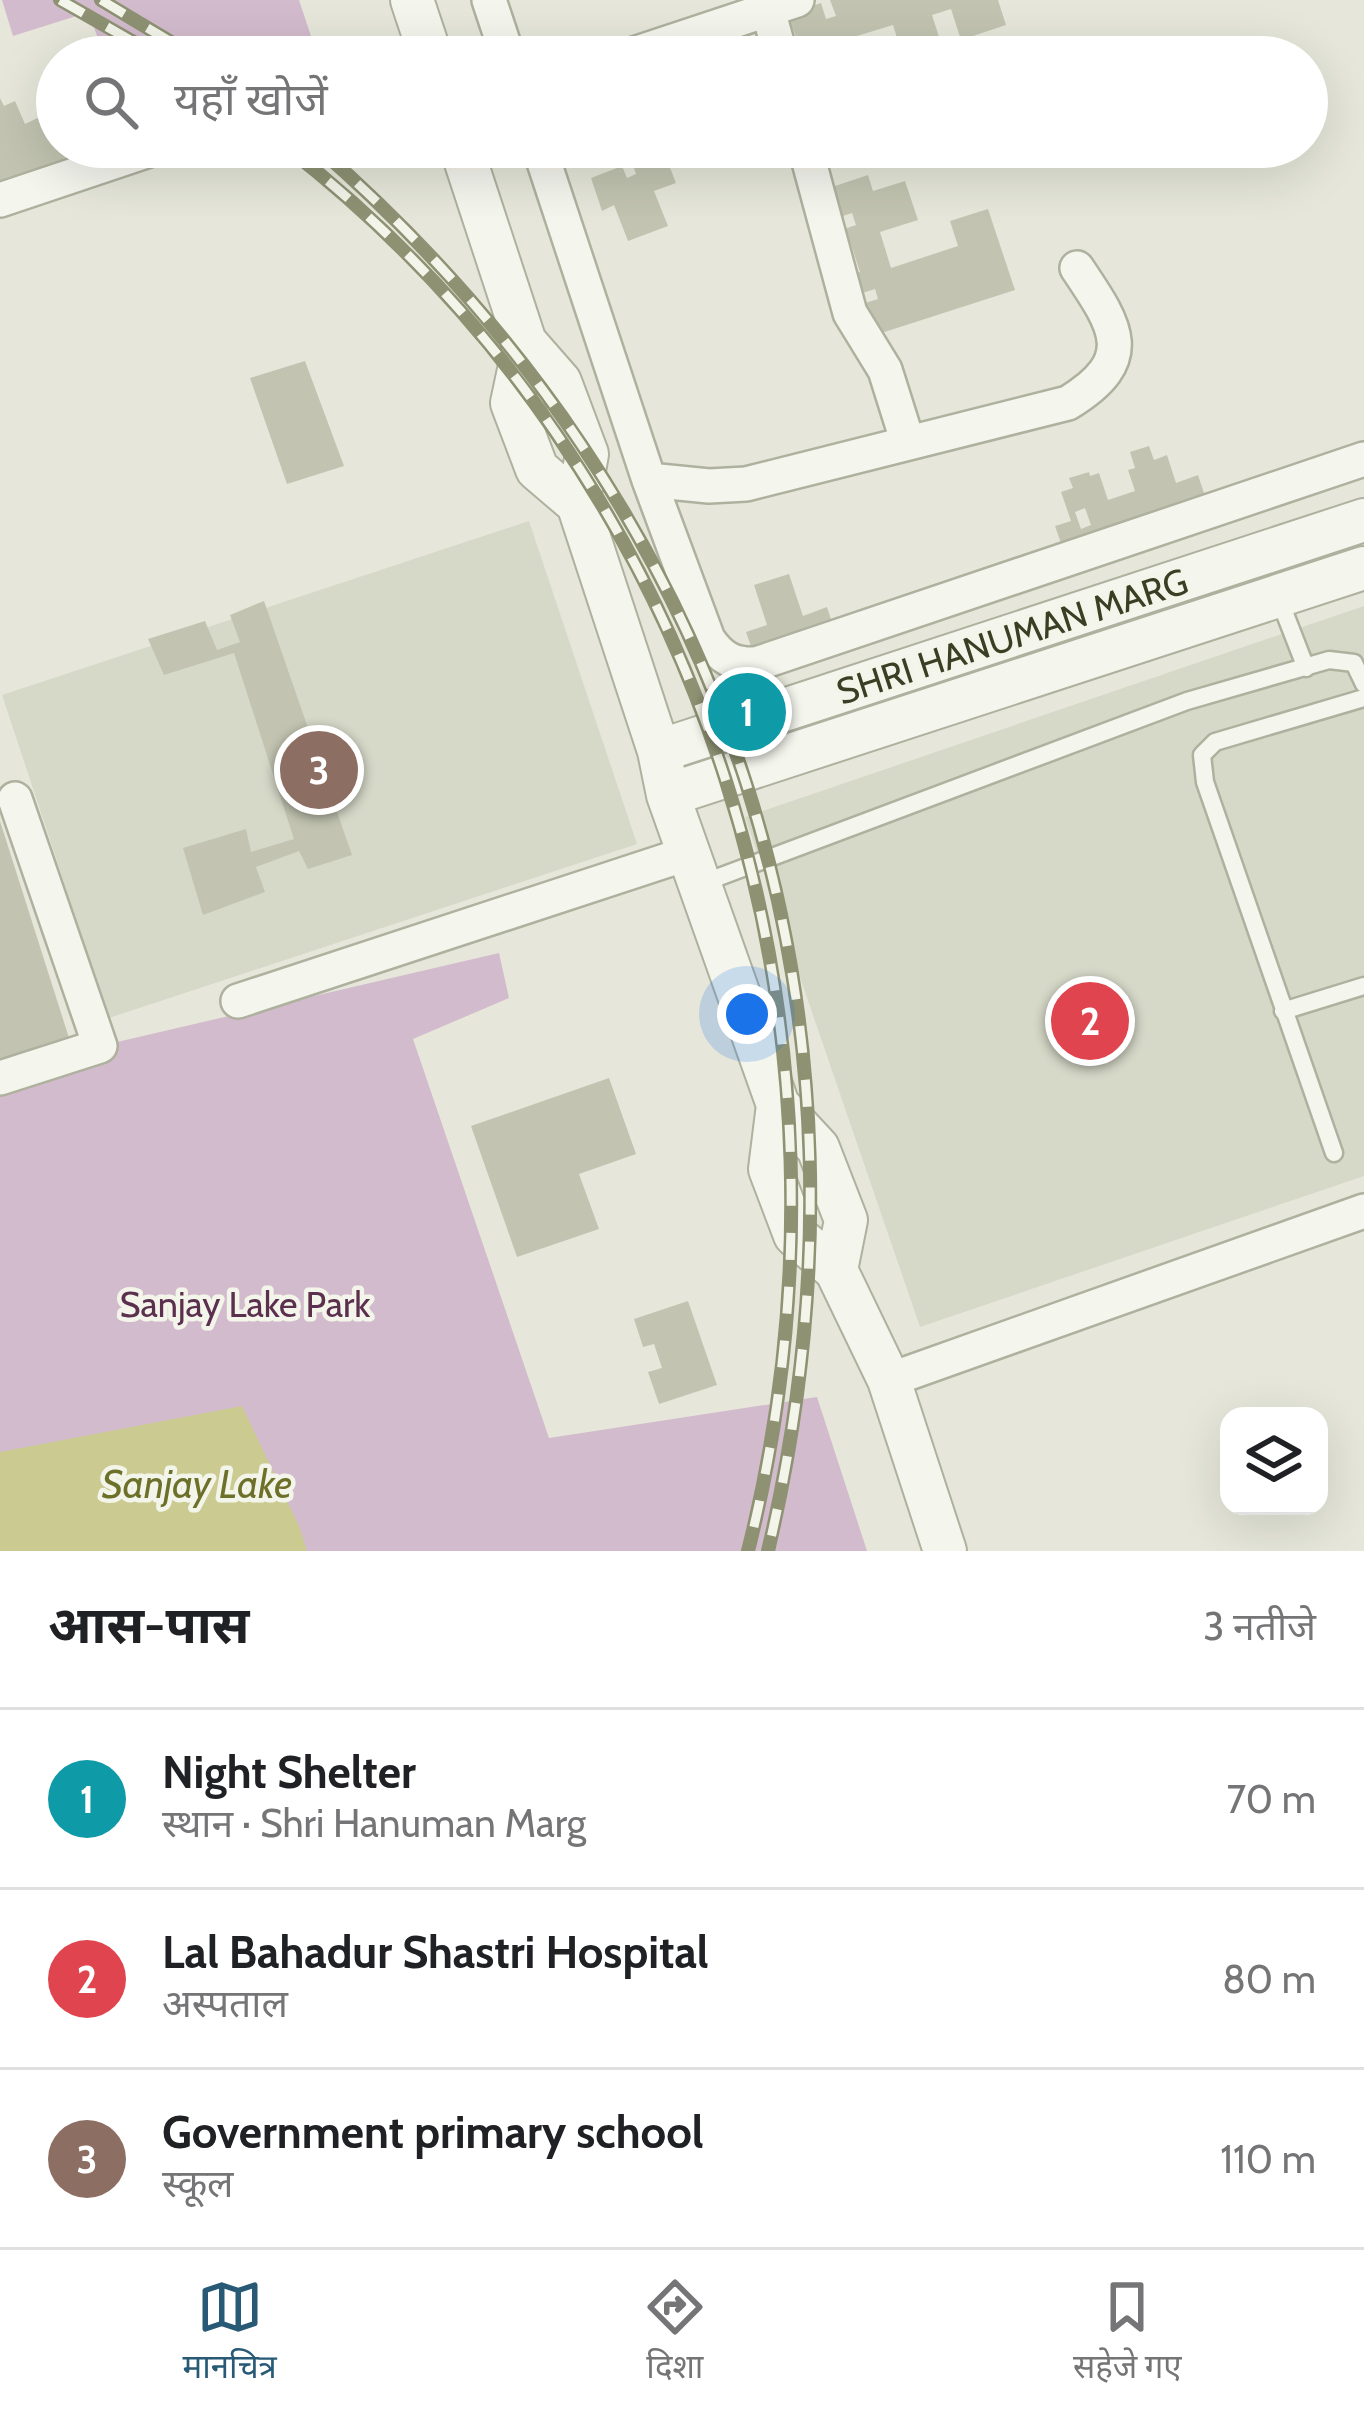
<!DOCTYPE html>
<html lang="hi">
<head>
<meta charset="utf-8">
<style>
	:root { --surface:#fff; --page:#f2f2f2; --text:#202124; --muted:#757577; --line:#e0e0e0; --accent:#285a76 }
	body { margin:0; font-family:Cabin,"Noto Sans Devanagari",sans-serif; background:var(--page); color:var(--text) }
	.controls { position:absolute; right:36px; bottom:36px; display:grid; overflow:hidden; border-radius:24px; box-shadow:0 12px 48px #0002 }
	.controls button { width:108px; height:108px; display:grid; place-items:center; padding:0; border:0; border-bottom:3px solid var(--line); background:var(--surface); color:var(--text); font:60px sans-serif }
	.you { position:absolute; left:747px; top:1014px; width:42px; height:42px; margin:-30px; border:9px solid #fff; border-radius:50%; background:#1a73e8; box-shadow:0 0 0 18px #1a73e833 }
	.badge { display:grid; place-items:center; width:78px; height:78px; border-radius:50%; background:var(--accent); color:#fff; font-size:39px; font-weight:700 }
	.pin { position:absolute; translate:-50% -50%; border:6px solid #fff; box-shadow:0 3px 12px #0006 }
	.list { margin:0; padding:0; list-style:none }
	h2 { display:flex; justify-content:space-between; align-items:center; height:156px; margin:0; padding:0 48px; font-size:51px }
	h2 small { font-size:39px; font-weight:400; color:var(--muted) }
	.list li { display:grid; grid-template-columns:78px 1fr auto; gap:36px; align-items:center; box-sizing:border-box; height:180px; padding:0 48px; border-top:3px solid var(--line) }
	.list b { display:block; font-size:45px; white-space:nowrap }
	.list p { margin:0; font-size:39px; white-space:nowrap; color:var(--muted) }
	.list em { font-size:39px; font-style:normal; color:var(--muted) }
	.icon { flex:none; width:66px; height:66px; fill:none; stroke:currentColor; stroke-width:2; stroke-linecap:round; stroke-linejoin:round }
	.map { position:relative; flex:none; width:1364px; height:1551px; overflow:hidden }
	.search { position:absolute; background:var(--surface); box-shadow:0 12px 48px #0002; left:36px; right:36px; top:36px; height:132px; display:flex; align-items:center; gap:30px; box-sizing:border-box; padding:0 42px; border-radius:66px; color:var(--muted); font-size:45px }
	.sheet { height:696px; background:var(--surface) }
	nav { display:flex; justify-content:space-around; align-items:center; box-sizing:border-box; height:168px; border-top:3px solid var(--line); background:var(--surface); font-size:33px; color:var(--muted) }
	nav a { display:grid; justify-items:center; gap:6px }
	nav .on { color:var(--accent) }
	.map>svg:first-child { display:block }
	.built { fill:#d6d9c8 }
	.green { fill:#d2bbcc }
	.water { fill:#cbcb91 }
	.building { fill:#c2c4b1; fill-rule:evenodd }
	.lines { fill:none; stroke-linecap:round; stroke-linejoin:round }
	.service-casing { stroke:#afb19f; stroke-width:21 }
	.minor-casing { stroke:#afb19f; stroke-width:38 }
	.tertiary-casing { stroke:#afb19f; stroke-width:46 }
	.service { stroke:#f4f5ed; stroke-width:16 }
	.minor { stroke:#f4f5ed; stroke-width:33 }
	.tertiary { stroke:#f4f5ed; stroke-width:42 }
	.rail-casing { stroke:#8e9273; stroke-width:14 }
	.rail { stroke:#f4f5ea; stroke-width:9; stroke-dasharray:27; stroke-linecap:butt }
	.labels { text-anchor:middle; stroke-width:9; stroke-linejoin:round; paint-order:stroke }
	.street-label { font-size:36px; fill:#3a3e23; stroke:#f4f5ea }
	.park-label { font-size:36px; fill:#5b2f4e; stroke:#f4f5ea }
	.water-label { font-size:39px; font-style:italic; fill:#6d7029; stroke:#f4f5ea }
</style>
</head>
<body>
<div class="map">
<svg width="1364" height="1551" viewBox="0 0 1364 1551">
	<rect width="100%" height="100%" fill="#e6e7da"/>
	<path class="built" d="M529 521 637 844 109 1018 2 695Z
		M1364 606V1176L920 1327 745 817Z"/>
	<path class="green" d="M2 0H299L318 57H104L89 12 13 36Z
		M499 953 509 998 413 1039 549 1438 817 1397 867 1551H0V1076L100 1046Z"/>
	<path class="water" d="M242 1406 299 1526 307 1551H0V1452Z"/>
	<path class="building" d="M830 0H998L1006 25 961 40 951 9 932 15 942 46 903 57 893 25 857 36 864 57H803L790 20 802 16 800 10 821 3 826 19 836 16Z
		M57 89V147H97L101 155 0 200V98L4 106 15 101 25 124 46 114 39 97Z
		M663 150 676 183 654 191 668 226 628 241 614 205 602 211 591 178 622 166 627 178 636 174 632 162Z
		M868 175 873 191 905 181 918 220 880 232 891 268 958 246 950 221 988 209 1015 290 869 337 859 305 878 299 875 289 856 295 849 275 860 272 849 238 838 242 835 232 856 225 852 213 831 220 829 188Z
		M305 361 344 466 287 484 250 378Z
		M1149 446 1154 460 1167 455 1176 483 1198 475 1207 502 1064 552 1055 526 1071 521 1061 492 1073 488 1069 478 1089 472 1090 476 1099 473 1108 500 1135 491 1128 470 1135 468 1130 452ZM1085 508 1091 525 1081 529 1075 512Z
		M789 574 803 616 827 607 834 629 754 655 746 632 767 625 754 585Z
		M264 601 352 855 308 869 299 851 256 867 265 892 203 915 183 848 246 829 251 852 294 839 234 653 164 675 148 639 205 621 217 650 240 642 230 615Z
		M0 821 70 1041 0 1058Z
		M609 1078 636 1154 579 1174 599 1229 517 1257 471 1126Z
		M688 1301 717 1385 659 1404 648 1372 662 1368 654 1344 643 1347 634 1319Z"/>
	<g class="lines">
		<defs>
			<path id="service" d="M1278 596 1306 668
				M703 883 1187 701 1329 660 1354 663 1364 684
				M1283 1011 1364 986
				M1334 1153 1205 782 1202 755 1215 742 1364 698"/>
			<path id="minor" d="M489 0 508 57
				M768 10 781 57
				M625 57 797 0
				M539 147 649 480 708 639C721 658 733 665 756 664L1364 459
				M805 147 850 313 885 370 908 443
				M0 200 158 147
				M649 480 709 486 746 484 1068 403C1140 359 1116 326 1077 268
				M238 1001 689 853
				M0 1078 100 1046 15 799
				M889 1380 1364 1211"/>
			<path id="tertiary" d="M412 0 431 57
				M461 147 525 342 560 382 587 454 578 504 659 751 668 795 778 1105 818 1148 846 1220 836 1270
				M525 342 512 403 537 469 578 504
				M659 751 1364 520
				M668 795 1364 568
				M778 1105 770 1169 795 1235 836 1270 889 1380 945 1551"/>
		</defs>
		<use href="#service" class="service-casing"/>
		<use href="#minor" class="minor-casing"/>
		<use href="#tertiary" class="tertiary-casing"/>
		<use href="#service" class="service"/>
		<use href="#minor" class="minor"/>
		<use href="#tertiary" class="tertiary"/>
		<defs>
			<path id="rail" d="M60 0 160 57
				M101 0 196 57
				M286 147C712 478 878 1035 748 1551
				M317 147C733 510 895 1013 768 1551"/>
		</defs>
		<use href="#rail" class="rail-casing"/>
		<use href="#rail" class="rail"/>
	</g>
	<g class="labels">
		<g class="street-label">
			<text transform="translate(1012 636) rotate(-18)" y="13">SHRI HANUMAN MARG</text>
		</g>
		<g class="park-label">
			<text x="245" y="1317">Sanjay Lake Park</text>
		</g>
		<g class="water-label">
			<text x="197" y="1498">Sanjay Lake</text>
		</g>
	</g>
</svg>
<div class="controls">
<button><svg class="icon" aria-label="layers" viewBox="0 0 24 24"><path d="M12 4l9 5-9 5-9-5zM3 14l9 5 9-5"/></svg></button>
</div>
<div class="you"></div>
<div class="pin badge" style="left:747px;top:712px;background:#0f9aa8">1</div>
<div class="pin badge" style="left:1090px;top:1021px;background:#e0444e">2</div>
<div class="pin badge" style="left:319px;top:770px;background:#8d6e63">3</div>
<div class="search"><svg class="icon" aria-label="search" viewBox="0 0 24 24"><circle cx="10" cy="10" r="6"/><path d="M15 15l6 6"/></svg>यहाँ खोजें</div>
</div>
<section class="sheet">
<h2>आस-पास<small>3 नतीजे</small></h2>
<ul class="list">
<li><span class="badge" style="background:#0f9aa8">1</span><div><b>Night Shelter</b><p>स्थान · Shri Hanuman Marg</p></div><em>70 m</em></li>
<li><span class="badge" style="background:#e0444e">2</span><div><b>Lal Bahadur Shastri Hospital</b><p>अस्पताल</p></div><em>80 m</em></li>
<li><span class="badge" style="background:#8d6e63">3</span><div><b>Government primary school</b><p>स्कूल</p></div><em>110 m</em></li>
</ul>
</section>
<nav>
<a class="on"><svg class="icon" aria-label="map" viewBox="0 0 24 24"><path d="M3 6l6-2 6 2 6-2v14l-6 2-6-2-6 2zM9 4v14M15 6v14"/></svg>मानचित्र</a>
<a><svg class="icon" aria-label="directions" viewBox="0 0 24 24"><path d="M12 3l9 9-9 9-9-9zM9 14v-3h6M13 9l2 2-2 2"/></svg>दिशा</a>
<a><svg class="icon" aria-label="saved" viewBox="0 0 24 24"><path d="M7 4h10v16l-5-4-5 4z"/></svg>सहेजे गए</a>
</nav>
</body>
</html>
